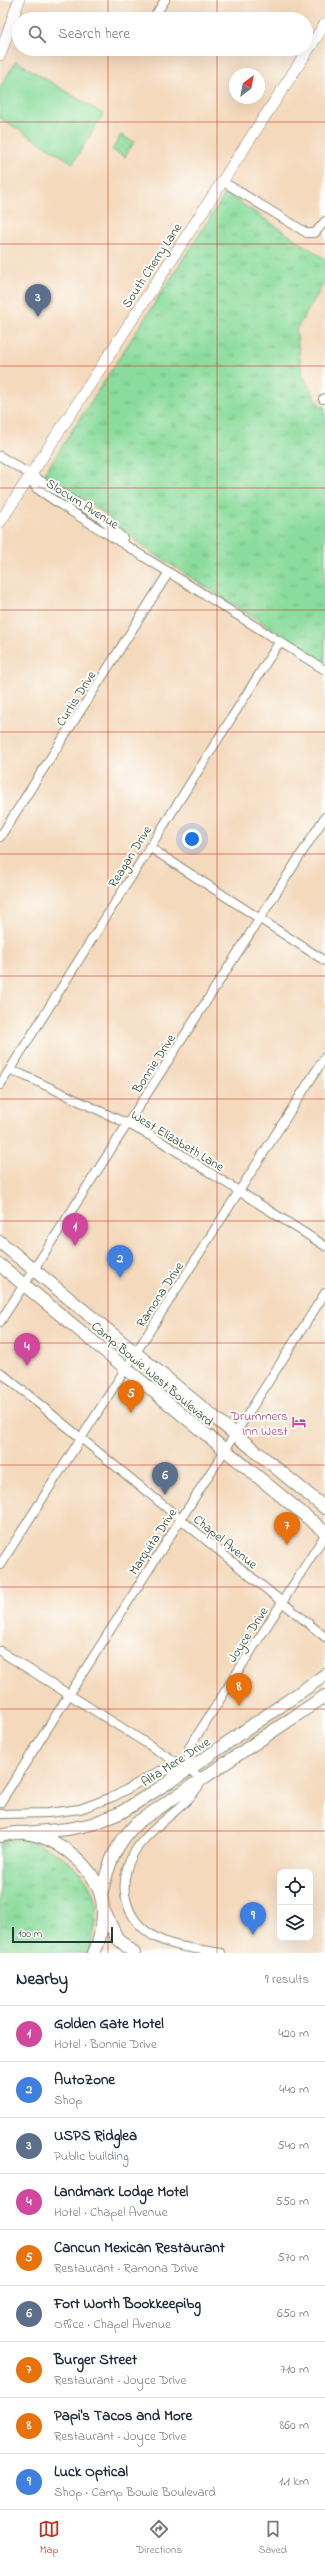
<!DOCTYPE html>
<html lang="en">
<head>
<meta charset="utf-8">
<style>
	:root { --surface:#fff; --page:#f2f2f3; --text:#1f2937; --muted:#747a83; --line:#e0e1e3; --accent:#c8321e }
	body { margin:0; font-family:"Indie Flower",sans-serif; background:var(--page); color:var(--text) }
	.controls { position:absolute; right:12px; bottom:12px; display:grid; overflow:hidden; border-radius:8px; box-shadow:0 4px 16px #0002 }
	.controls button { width:36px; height:36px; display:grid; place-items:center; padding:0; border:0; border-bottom:1px solid var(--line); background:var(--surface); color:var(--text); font:20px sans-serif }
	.compass { position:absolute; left:229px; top:68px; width:36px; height:36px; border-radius:50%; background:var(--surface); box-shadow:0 4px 16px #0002; rotate:32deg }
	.scale { position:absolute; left:12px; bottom:10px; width:101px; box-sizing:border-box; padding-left:4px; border:2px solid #1f3d34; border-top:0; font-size:11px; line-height:14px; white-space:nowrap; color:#1f3d34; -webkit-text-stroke:3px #fdfcf7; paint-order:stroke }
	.you { position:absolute; left:192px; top:839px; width:14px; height:14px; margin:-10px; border:3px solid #fff; border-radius:50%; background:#1a73e8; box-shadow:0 0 0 6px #1a73e833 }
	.badge { display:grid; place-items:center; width:26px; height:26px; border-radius:50%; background:var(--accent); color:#fff; font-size:13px; font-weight:700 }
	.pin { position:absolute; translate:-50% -33px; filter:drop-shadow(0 1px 2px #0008) }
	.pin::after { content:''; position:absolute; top:21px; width:14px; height:12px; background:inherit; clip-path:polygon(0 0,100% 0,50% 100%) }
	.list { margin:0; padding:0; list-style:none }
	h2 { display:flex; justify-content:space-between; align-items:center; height:52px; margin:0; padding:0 16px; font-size:17px }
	h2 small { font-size:13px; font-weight:400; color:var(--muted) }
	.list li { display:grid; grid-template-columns:26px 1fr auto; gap:12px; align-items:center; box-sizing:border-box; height:56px; padding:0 16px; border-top:1px solid var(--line) }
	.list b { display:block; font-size:15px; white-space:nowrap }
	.list p { margin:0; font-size:13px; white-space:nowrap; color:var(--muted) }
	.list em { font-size:13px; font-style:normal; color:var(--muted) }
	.icon { flex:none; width:22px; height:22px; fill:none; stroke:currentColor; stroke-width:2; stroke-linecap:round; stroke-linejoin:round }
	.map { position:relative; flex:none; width:325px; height:1953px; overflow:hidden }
	.search { position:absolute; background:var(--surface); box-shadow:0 4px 16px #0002; left:12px; right:12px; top:12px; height:44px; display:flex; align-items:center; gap:10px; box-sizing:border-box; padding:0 14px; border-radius:22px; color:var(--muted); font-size:15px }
	.sheet { height:556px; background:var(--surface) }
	nav { display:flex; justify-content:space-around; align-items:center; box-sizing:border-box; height:56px; border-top:1px solid var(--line); background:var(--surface); font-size:11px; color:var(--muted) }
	nav a { display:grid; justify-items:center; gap:2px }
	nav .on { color:var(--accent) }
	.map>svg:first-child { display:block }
	.grass { fill:url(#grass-tufts); stroke:#548c68 }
	.park { fill:url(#park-dots); stroke:#548c68 }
	.garden { fill:#8adc9c; stroke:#548c68 }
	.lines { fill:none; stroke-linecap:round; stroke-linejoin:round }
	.street-casing { stroke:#8a8b78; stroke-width:10 }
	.secondary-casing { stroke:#8a8b78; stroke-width:12 }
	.primary-casing { stroke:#8a8b78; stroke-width:14 }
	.street { stroke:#fff; stroke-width:8 }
	.secondary { stroke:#fff; stroke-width:11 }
	.primary { stroke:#fff; stroke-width:12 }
	.grid { fill:none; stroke:#c8321e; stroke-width:1; stroke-opacity:0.55 }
	.labels { text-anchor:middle; stroke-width:4; stroke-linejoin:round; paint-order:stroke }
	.street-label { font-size:13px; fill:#1f3d34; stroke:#fdfcf7 }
	.hotel-label { font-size:13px; fill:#b23c85; stroke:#fdfcf7; text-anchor:end }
</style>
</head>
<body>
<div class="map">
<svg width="325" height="1953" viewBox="0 0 325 1953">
	<defs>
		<pattern id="grass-tufts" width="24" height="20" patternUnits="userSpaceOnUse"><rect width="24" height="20" fill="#8adc9c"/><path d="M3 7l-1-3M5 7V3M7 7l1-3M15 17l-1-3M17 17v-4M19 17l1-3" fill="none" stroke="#70b480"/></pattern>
		<pattern id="park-dots" width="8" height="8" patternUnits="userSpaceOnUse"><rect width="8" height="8" fill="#8adc9c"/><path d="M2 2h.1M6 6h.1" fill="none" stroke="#70b480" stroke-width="1.8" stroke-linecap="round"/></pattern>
	</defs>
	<rect width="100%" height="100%" fill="#fdfcf7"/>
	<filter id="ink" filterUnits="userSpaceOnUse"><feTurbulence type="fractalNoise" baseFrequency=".025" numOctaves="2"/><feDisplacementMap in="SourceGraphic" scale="8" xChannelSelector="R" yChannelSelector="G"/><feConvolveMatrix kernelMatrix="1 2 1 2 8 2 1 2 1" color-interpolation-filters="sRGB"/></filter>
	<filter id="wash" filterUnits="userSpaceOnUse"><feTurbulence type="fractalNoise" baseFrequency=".012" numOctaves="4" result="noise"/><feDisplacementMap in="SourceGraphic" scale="16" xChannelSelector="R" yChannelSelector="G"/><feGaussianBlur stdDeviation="0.9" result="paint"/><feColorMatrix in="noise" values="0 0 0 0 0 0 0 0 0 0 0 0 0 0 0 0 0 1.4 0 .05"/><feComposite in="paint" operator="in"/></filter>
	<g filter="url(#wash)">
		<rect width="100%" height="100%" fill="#f4d9bc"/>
		<path class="grass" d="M226 193 325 259V282L296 330 302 374 321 408 325 406V663L145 548 101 511 44 474Z
			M15 1839C45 1840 85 1866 94 1896 100 1915 94 1935 88 1953H0V1843Z"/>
		<path class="park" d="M121 135 134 142 125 157 112 150Z"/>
		<path class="garden" d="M16 61 103 114 73 163 0 118V88Z"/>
	</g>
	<g filter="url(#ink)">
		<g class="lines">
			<defs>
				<path id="street" d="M153 19 165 0
					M222 181 307 233H315L325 221
					M323 399 325 398
					M0 456 101 518 123 538
					M30 476 36 488 61 505 325 670
					M0 837 169 572
					M149 847 325 961
					M9 1071 21 1074 128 1124 162 1142 325 1246
					M0 1085 280 641
					M0 1322 325 817
					M0 1372 325 1637
					M0 1565 325 1057
					M0 1651 203 1779C188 1807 159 1820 140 1844 114 1876 121 1921 159 1939 177 1948 201 1949 221 1953
					M188 1770 189 1748 325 1535
					M0 1803 325 1293
					M0 1814 48 1813 80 1809 115 1796 159 1771 186 1770"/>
				<path id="secondary" d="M0 55 19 0
					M0 522 325 24"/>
				<path id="primary" d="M0 1242 325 1508
					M0 1265 325 1532
					M25 1833 68 1829 92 1824 120 1813 188 1770 325 1675
					M0 1836C8 1834 16 1832 24 1833 56 1836 93 1865 101 1896 106 1912 101 1938 94 1953
					M101 1895C108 1865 115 1844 138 1822L325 1696
					M103 1909 117 1938 134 1953"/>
			</defs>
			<use href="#street" class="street-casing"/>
			<use href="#secondary" class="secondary-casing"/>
			<use href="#primary" class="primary-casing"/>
			<use href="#street" class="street"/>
			<use href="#secondary" class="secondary"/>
			<use href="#primary" class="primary"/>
		</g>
	</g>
	<path class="grid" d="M108 0V19M217 0V19M108 49V1953M217 49V1953M0 122H325M0 244H325M0 366H325M0 488H325M0 610H325M0 732H325M0 854H325M0 976H325M0 1099H325M0 1221H325M0 1343H325M0 1465H325M0 1587H325M0 1709H325M0 1831H325"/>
	<defs>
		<symbol id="hotel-bare" viewBox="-9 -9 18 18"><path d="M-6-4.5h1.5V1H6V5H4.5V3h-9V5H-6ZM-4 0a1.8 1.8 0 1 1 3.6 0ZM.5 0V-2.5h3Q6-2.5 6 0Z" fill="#d1479c" stroke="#fdfcf7" stroke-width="2.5" paint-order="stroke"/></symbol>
	</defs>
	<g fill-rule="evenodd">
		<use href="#hotel-bare" x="289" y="1412" width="20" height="20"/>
	</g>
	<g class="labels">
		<g class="street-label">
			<text transform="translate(151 265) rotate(-57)" y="5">South Cherry Lane</text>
			<text transform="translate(83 503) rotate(32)" y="5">Slocum Avenue</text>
			<text transform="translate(75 698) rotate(-58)" y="5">Curtis Drive</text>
			<text transform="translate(129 856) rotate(-58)" y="5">Reagan Drive</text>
			<text transform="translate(153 1063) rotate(-57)" y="5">Bonnie Drive</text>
			<text transform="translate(178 1140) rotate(31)" y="5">West Elizabeth Lane</text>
			<text transform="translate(159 1294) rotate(-57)" y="5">Ramona Drive</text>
			<text transform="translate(153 1373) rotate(40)" y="5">Camp Bowie West Boulevard</text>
			<text transform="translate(152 1541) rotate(-57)" y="5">Marquita Drive</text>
			<text transform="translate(226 1541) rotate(39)" y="5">Chapel Avenue</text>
			<text transform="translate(247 1634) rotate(-57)" y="5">Joyce Drive</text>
			<text transform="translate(175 1761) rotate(-33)" y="5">Alta Mere Drive</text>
		</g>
		<g class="hotel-label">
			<text x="288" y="1420">Drummers<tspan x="288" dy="15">Inn West</tspan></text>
		</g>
	</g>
</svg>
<div class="controls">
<button><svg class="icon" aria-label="locate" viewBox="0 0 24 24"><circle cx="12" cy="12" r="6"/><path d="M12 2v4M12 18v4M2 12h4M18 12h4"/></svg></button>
<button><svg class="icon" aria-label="layers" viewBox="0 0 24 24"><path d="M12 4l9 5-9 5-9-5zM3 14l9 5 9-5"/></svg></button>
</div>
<svg class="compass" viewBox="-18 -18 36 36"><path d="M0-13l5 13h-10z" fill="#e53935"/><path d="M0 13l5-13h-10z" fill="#747a83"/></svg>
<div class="scale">100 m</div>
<div class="you"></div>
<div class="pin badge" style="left:75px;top:1246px;background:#d1479c">1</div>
<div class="pin badge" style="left:120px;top:1278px;background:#3f7fe0">2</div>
<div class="pin badge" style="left:38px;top:317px;background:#5c6f8a">3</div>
<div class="pin badge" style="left:27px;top:1366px;background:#d1479c">4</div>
<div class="pin badge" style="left:131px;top:1413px;background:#e8710a">5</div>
<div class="pin badge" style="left:165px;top:1495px;background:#5c6f8a">6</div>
<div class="pin badge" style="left:287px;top:1545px;background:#e8710a">7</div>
<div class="pin badge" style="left:239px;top:1706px;background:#e8710a">8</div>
<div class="pin badge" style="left:253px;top:1935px;background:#3f7fe0">9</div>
<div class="search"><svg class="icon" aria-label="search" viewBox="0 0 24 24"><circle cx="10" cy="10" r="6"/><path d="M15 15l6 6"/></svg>Search here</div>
</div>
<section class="sheet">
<h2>Nearby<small>9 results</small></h2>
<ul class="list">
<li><span class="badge" style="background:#d1479c">1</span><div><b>Golden Gate Motel</b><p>Hotel · Bonnie Drive</p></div><em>420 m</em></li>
<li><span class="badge" style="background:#3f7fe0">2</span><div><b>AutoZone</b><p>Shop</p></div><em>440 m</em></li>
<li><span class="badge" style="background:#5c6f8a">3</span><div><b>USPS Ridglea</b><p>Public building</p></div><em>540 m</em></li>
<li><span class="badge" style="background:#d1479c">4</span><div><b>Landmark Lodge Motel</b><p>Hotel · Chapel Avenue</p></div><em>550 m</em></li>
<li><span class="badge" style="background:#e8710a">5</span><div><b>Cancun Mexican Restaurant</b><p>Restaurant · Ramona Drive</p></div><em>570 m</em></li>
<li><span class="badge" style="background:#5c6f8a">6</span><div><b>Fort Worth Bookkeepibg</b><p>Office · Chapel Avenue</p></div><em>650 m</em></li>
<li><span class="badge" style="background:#e8710a">7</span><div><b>Burger Street</b><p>Restaurant · Joyce Drive</p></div><em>710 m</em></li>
<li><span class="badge" style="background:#e8710a">8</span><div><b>Papi's Tacos and More</b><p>Restaurant · Joyce Drive</p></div><em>860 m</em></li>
<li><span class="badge" style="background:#3f7fe0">9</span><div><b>Luck Optical</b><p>Shop · Camp Bowie Boulevard</p></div><em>1.1 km</em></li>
</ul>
</section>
<nav>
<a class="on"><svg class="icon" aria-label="map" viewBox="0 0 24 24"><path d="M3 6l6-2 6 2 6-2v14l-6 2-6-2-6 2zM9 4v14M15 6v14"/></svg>Map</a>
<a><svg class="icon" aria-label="directions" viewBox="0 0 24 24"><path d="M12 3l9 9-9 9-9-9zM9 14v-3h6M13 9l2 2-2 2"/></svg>Directions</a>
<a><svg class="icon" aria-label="saved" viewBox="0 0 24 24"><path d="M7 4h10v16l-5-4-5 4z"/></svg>Saved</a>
</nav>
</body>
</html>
